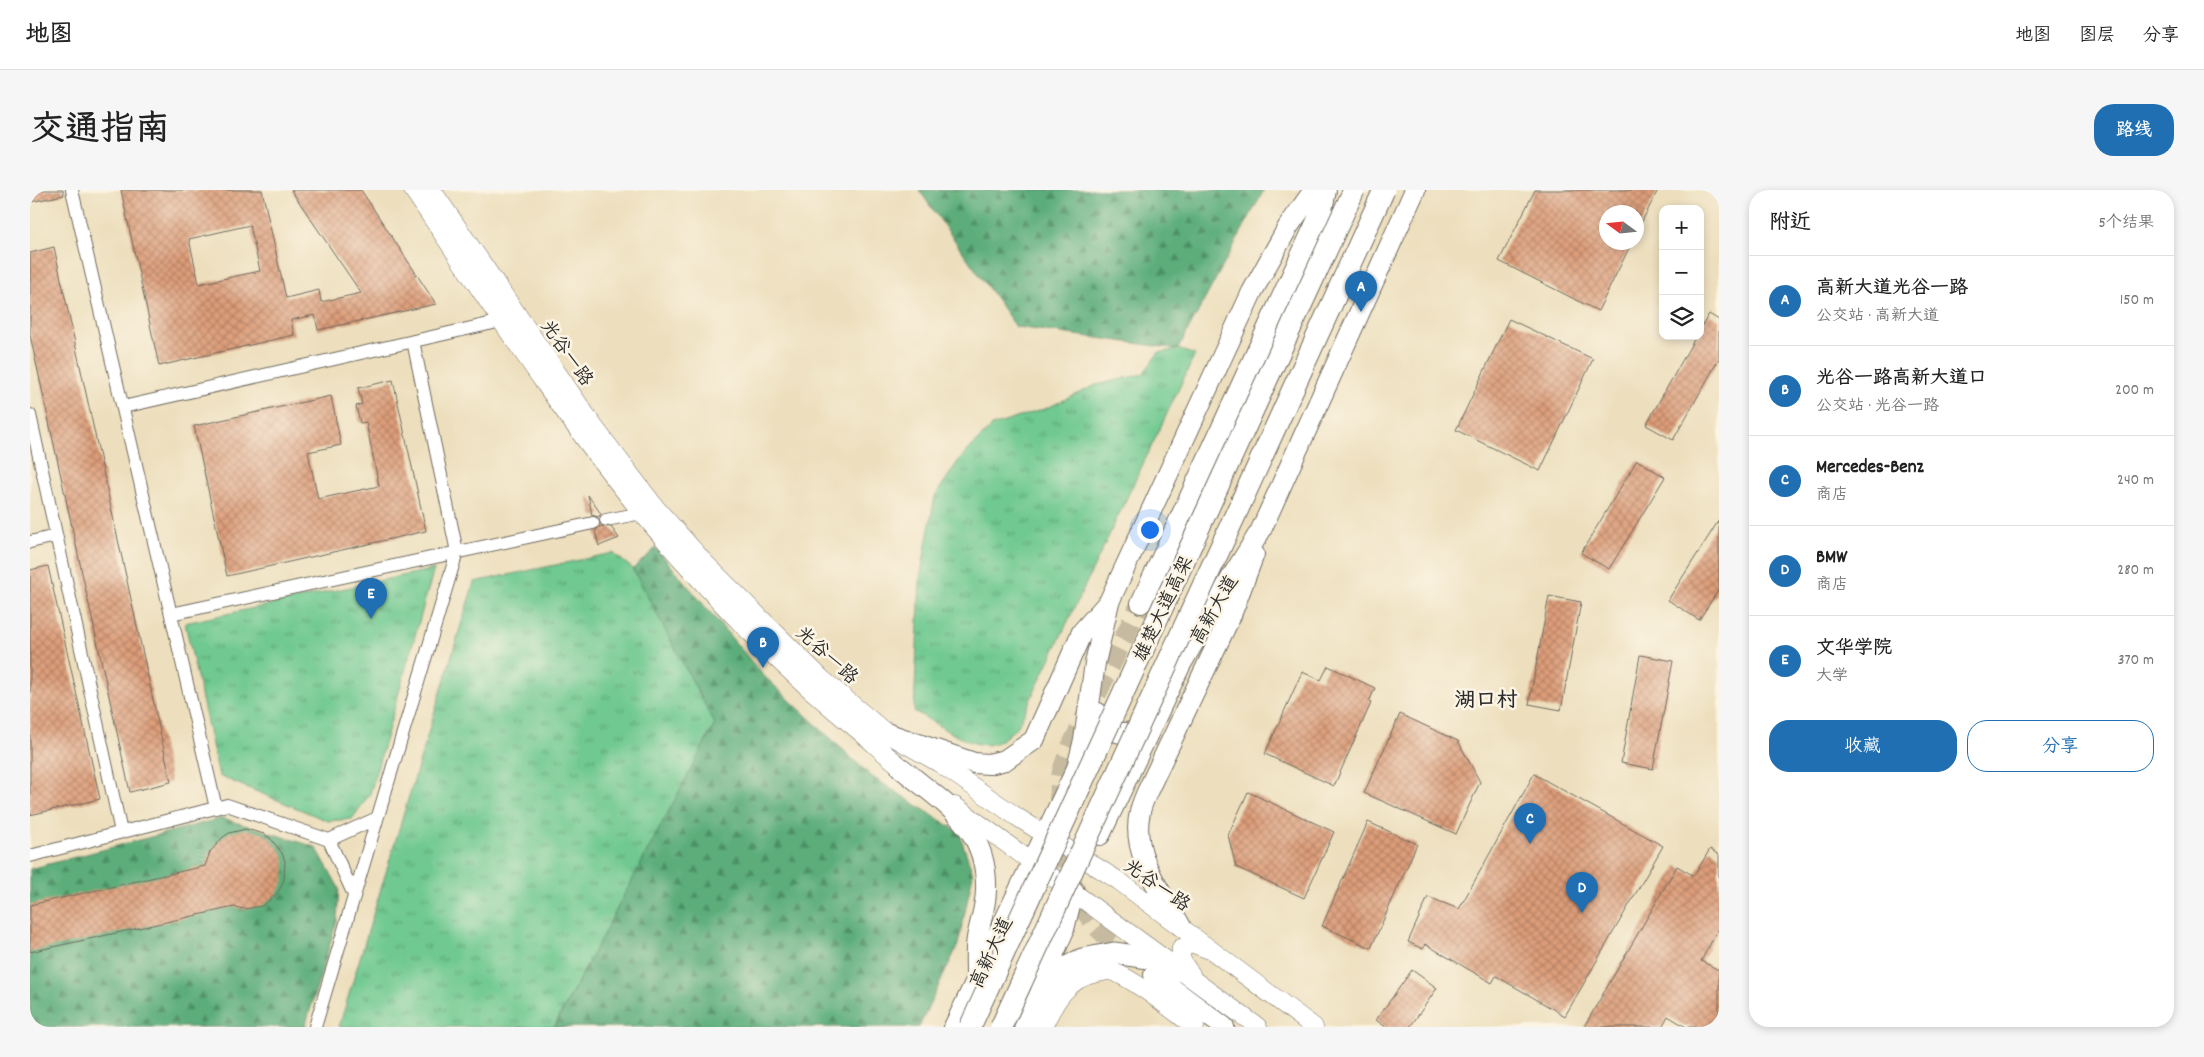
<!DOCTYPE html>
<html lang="zh">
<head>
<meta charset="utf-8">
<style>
	:root { --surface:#fff; --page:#f6f6f6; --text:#222; --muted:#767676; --line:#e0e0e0; --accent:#1f6fb2 }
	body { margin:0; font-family:Dekko,"LXGW WenKai TC",sans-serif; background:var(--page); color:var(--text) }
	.controls { position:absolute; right:15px; top:15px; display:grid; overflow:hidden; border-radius:10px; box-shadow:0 2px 8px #0003 }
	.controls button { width:45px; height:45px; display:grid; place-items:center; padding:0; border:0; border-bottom:1px solid var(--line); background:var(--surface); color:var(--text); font:25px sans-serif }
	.compass { position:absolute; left:1569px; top:15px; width:45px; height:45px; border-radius:50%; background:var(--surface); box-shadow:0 2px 8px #0003; rotate:285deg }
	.you { position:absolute; left:1119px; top:339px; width:18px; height:18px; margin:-12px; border:4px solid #fff; border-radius:50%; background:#1a73e8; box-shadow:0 0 0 8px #1a73e833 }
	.badge { display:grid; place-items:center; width:32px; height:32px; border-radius:50%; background:var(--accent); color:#fff; font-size:16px; font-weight:700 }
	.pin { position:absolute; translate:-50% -41px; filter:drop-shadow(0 1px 2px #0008) }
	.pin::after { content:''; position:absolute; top:26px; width:18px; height:15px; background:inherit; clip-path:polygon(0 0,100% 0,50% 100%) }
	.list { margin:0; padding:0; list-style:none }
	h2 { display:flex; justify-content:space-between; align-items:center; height:65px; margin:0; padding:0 20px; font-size:21px }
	h2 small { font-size:16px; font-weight:400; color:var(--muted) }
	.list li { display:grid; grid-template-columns:32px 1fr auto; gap:15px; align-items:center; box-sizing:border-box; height:90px; padding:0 20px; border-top:1px solid var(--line) }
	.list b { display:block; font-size:19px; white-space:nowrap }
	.list p { margin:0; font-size:16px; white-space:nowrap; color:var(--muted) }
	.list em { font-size:16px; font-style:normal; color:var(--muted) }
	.actions { display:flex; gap:10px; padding:15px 20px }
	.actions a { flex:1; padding:11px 0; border:1px solid var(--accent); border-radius:20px; text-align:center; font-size:18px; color:var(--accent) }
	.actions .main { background:var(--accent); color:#fff }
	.icon { flex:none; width:28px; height:28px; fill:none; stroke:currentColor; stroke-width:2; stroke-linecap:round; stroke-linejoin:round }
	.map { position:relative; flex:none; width:1689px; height:837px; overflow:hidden; border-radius:20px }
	header { display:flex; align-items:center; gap:30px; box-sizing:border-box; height:70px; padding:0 25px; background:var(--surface); border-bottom:1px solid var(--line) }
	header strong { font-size:24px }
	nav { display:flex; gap:28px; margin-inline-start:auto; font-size:18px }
	.intro { display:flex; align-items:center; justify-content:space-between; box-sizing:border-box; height:120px; padding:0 30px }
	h1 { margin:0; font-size:35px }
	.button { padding:12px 22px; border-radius:20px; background:var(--accent); color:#fff; font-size:18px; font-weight:700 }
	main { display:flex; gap:30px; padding:0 30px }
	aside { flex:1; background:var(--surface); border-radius:20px; box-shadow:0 2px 8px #0003 }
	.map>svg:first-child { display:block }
	.grass { fill:url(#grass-tufts); stroke:#4e7a5e }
	.forest { fill:url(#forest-firs); stroke:#446c52 }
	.building { fill:url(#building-cross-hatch); fill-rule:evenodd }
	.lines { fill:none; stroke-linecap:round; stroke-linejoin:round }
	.primary-tunnel { stroke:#c6bba0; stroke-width:20; stroke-dasharray:20 10; stroke-linecap:butt }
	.minor-casing { stroke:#6f6a5e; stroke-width:14 }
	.secondary-casing { stroke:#6f6a5e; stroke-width:19 }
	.primary-casing { stroke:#6f6a5e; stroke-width:22 }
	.trunk-casing { stroke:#6f6a5e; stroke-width:23 }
	.minor { stroke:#fff; stroke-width:12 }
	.secondary { stroke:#fff; stroke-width:18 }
	.primary { stroke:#fff; stroke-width:20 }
	.trunk { stroke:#fff; stroke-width:21 }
	.trunk-bridge-casing { stroke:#6f6a5e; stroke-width:23; stroke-linecap:butt }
	.trunk-bridge { stroke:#fff; stroke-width:21 }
	.labels { text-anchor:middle; stroke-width:5; stroke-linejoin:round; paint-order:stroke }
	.street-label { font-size:19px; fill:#2b2b2b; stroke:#fcf5e5 }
	.quarter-label { font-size:21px; font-weight:bold; fill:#2b2b2b; stroke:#fcf5e5 }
</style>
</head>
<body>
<header>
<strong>地图</strong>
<nav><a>地图</a><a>图层</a><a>分享</a></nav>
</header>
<div class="intro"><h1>交通指南</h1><a class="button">路线</a></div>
<main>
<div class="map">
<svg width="1689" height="837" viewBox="0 0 1689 837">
	<defs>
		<pattern id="grass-tufts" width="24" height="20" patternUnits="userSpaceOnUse" patternTransform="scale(1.25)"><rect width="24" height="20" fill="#70c990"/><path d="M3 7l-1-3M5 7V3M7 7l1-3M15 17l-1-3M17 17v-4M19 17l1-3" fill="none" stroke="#5ca376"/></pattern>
		<pattern id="forest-firs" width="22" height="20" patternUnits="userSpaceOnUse" patternTransform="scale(1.25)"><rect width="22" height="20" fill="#5cad7a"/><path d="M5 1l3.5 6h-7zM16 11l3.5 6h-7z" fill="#4c8d64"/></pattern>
		<pattern id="building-cross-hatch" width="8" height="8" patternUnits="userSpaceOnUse" patternTransform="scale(1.25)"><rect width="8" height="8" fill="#dd9d79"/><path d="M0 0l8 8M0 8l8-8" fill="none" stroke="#b38063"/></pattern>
	</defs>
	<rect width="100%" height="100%" fill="#fcf5e5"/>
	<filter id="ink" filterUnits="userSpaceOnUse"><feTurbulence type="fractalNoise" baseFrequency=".02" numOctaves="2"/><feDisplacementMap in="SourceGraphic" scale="10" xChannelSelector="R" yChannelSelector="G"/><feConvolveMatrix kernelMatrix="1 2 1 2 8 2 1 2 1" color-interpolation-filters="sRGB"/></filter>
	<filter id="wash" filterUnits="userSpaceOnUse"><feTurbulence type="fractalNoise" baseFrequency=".0096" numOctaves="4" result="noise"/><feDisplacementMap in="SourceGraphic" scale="20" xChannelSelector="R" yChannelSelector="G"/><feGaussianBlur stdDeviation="1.12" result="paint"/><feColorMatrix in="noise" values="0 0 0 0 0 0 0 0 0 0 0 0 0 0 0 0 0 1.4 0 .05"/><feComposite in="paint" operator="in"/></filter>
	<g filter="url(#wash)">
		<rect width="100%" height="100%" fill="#eddfbd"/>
		<path class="grass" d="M1148 159 1165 165 988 536C980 543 973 551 962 554 941 560 903 531 884 521L890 388 905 306 929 270 962 236 1017 218 1066 195 1113 184 1128 163Z
			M583 363 603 379 686 534 524 837H309L444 392Z
			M404 379 340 604 322 629 298 631 189 586 155 433Z"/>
		<path class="forest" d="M889 0H1234L1148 159 986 137Z
			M626 358 732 484 841 586 929 642 943 684 928 755 889 837H524L685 534 603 379Z
			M192 628 286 657 309 698 307 731 275 837H0V679Z"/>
		<g id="blocks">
			<path class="building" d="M0 0H33L34 5 0 12Z
				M91 0H232L256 108 289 100 291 112 331 103 261 0H331L406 114 288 140 285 125 261 130 264 145 129 176ZM220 35 230 81 169 94 159 49Z
				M1505 0H1628L1606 43V22H1576V52H1602L1568 121 1469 71Z
				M24 57 141 592 100 602 0 145V63Z
				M1679 124 1689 130V169L1643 250 1616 235 1666 146H1670V139Z
				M1479 129 1563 169 1510 281 1426 240Z
				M363 190 396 341 197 386 164 236 301 206 311 255 278 262 288 309 349 296 336 232 330 233 326 216 332 214 328 198Z
				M1607 270 1635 287 1579 379 1551 363Z
				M558 305 571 324 568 327 562 325Z
				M1689 330V399L1669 430 1638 410Z
				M571 336 581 337 589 348 569 356 565 341Z
				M18 376 70 609 0 625V380Z
				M1519 406 1551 412 1531 520 1499 514Z
				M1610 465 1643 471 1623 579 1591 573Z
				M1298 476 1345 498 1339 512 1341 513 1304 596 1235 564 1272 482 1291 490Z
				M1370 524 1428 551 1450 592 1426 644 1334 603Z
				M1504 584 1633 656 1535 826 1466 786 1462 793 1395 754 1393 759 1378 752 1398 707 1429 719Z
				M1218 602 1304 642 1274 708 1206 677 1198 645Z
				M1338 632 1387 654 1341 758 1292 736Z
				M216 639 234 644 241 649 252 663 255 671 254 689 251 697 246 705 232 716 215 719 204 717 0 762V715L175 676 180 662 192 648 199 643Z
				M1680 659 1689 665V738L1671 771 1689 780V837H1656L1638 826 1632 837H1554L1647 676 1664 686Z
				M1382 780 1407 798 1380 837H1356L1346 830Z"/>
		</g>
	</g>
	<g filter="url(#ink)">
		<use href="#blocks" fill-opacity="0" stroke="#6f6a5e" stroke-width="1"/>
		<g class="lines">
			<path class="primary-tunnel" d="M1106 770C1094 760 1081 750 1070 740 1036 705 1024 634 1031 587 1032 578 1037 569 1039 561L1111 413"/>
			<defs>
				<path id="minor" d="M42 0 186 618
					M93 217 472 131
					M0 225 91 642
					M576 330 612 323
					M0 352 26 346
					M141 424 563 333
					M299 650 324 705
					M0 666 197 615 299 650 347 628
					M285 837 427 362 383 151"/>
				<path id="secondary" d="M383 0C457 109 529 221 612 323 677 402 749 476 828 540 846 555 863 572 882 585
					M402 0 565 238 626 318 675 373 792 489 856 543 909 573 987 627 1089 691 1284 837
					M925 616 1228 837
					M1161 784C1155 776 1149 769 1151 758L1164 754 1180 760
					M1013 837C1025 811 1037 789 1067 783 1070 783 1075 781 1078 781 1097 782 1148 825 1165 837"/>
				<path id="primary" d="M1111 413 1292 20 1296 0
					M1068 523C1078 546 1099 549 1117 533
					M856 543 944 573 959 574 975 570 1004 550 1052 442 1076 415
					M871 578C914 614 958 636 956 700 956 716 950 732 947 748 945 759 946 771 946 783
					M1070 645 1151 474 1203 385 1231 340 1385 0
					M1150 735C1131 702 1100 663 1110 622 1111 615 1115 607 1118 600L1201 425 1224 364
					M1124 785 1194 837
					M924 837 1047 578 1054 550 1065 473 1079 412 1222 102 1258 37 1284 0"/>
				<path id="trunk" d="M1011 802 1031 780 1052 769 1084 763 1119 768 1152 781
					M995 837 1011 802 1020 771 1033 741 1043 701"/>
			</defs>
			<use href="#minor" class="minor-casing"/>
			<use href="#secondary" class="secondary-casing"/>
			<use href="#primary" class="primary-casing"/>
			<use href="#trunk" class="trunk-casing"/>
			<use href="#minor" class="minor"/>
			<use href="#secondary" class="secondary"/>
			<use href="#primary" class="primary"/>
			<use href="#trunk" class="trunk"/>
			<defs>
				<path id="trunk-bridge" d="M940 837 1324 0
					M971 837 1354 0"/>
			</defs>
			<use href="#trunk-bridge" class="trunk-bridge-casing"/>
			<use href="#trunk-bridge" class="trunk-bridge"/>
		</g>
	</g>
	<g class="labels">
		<g class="street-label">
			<text transform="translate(538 162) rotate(55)" y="7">光谷一路</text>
			<text transform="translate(1132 418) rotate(-65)" y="7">雄楚大道高架</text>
			<text transform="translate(1183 419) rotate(-60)" y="7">高新大道</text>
			<text transform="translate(798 464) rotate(42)" y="7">光谷一路</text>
			<text transform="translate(1128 694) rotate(35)" y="7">光谷一路</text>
			<text transform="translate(960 762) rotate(-65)" y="7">高新大道</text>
		</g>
		<g class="quarter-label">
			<text x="1456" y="516">湖口村</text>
		</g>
	</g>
</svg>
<div class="controls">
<button>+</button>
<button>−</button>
<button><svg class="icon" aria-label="layers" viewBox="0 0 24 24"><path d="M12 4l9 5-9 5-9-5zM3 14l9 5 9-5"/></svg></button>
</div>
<svg class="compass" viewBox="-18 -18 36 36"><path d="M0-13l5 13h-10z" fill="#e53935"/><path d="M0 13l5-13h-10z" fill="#767676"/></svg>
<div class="you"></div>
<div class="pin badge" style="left:1331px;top:122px">A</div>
<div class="pin badge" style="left:733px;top:478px">B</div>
<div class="pin badge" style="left:1500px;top:654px">C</div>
<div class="pin badge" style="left:1552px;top:723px">D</div>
<div class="pin badge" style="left:341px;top:429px">E</div>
</div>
<aside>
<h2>附近<small>5个结果</small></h2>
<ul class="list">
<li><span class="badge">A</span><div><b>高新大道光谷一路</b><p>公交站 · 高新大道</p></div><em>150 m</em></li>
<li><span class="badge">B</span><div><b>光谷一路高新大道口</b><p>公交站 · 光谷一路</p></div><em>200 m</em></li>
<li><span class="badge">C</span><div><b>Mercedes-Benz</b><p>商店</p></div><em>240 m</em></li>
<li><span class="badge">D</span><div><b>BMW</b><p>商店</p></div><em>280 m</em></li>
<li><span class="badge">E</span><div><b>文华学院</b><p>大学</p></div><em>370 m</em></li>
</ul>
<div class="actions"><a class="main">收藏</a><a>分享</a></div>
</aside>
</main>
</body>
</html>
